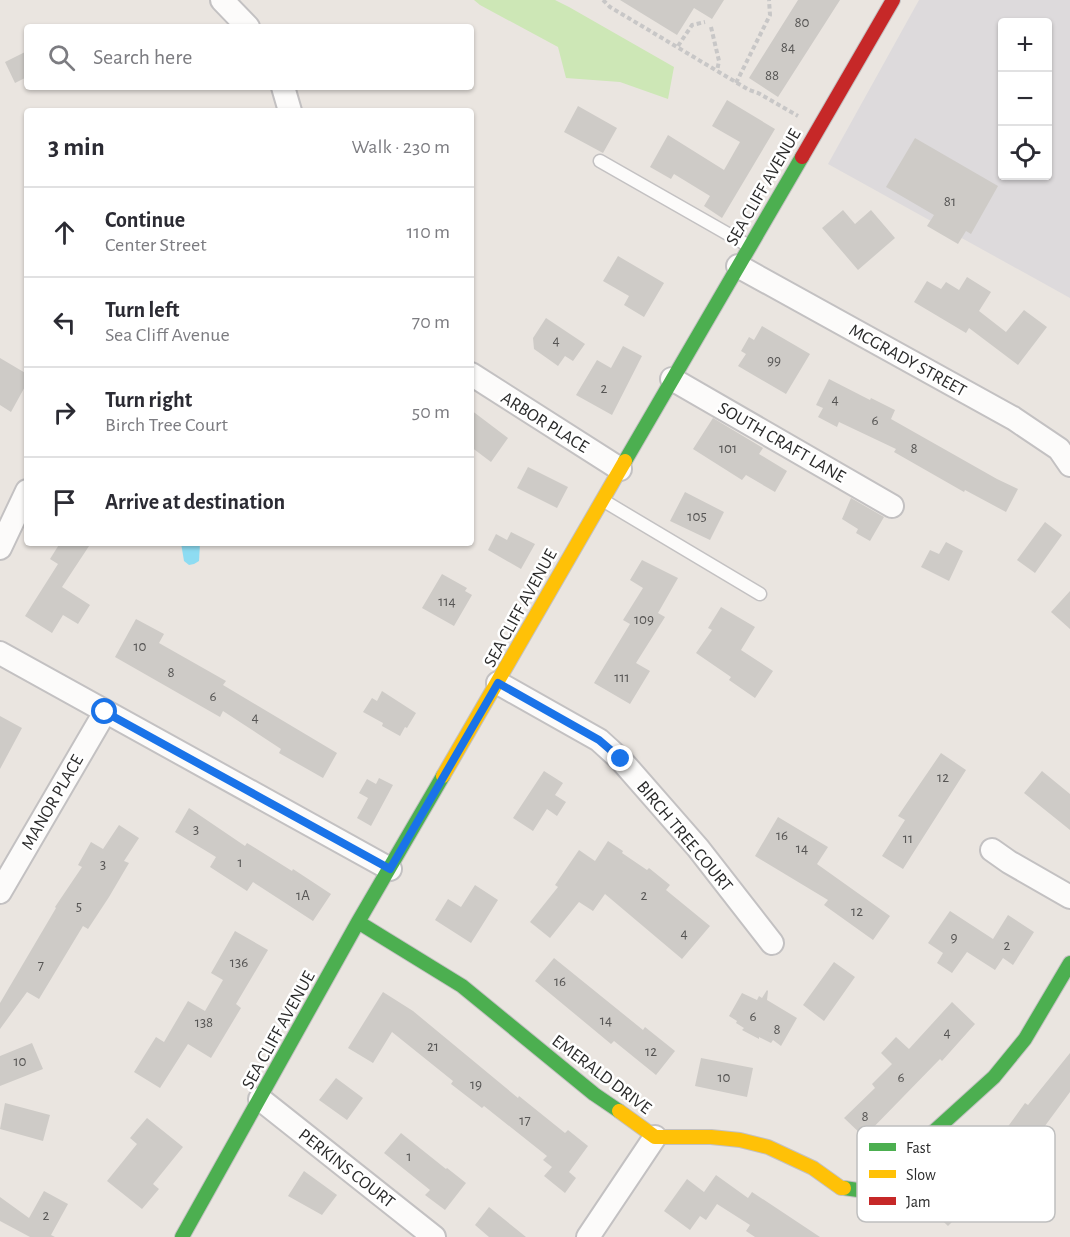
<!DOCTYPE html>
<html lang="en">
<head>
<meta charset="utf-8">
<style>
	:root { --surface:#fff; --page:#f7f7f7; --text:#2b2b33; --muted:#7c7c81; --line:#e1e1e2 }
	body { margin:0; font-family:"Alegreya Sans",sans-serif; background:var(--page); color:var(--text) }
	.controls { position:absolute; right:18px; top:18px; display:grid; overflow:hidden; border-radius:6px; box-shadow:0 2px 4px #0004 }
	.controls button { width:54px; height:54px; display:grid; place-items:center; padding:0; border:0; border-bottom:2px solid var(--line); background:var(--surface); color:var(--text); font:30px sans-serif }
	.stop { position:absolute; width:18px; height:18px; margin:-14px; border:4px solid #1a73e8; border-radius:50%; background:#fff }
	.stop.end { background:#1a73e8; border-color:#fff; box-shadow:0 2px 6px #0008 }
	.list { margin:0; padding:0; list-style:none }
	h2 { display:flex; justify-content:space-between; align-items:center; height:78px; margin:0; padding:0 24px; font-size:26px }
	h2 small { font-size:20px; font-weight:400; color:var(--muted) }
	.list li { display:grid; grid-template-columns:39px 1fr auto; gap:18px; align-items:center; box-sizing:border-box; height:90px; padding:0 24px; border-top:2px solid var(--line) }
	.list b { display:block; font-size:22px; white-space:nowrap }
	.list p { margin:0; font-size:20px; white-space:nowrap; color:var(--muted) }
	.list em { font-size:20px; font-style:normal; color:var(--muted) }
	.icon { flex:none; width:33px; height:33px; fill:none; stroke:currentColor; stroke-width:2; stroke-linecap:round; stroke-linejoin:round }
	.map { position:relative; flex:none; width:1070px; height:1237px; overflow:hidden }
	.search { position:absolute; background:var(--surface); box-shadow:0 2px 4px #0004; left:24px; top:24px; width:450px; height:66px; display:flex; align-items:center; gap:15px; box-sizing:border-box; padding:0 21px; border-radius:6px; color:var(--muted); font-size:22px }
	.panel { position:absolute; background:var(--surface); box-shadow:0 2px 4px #0004; left:24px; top:108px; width:450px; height:438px; border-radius:6px }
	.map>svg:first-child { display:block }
	.industrial { fill:#dddadc; fill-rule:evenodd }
	.green { fill:#cde7b6 }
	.water { fill:#8edcf2 }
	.building { fill:#cecbc7 }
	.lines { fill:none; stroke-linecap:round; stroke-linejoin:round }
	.lane-casing { stroke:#c3c1c2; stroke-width:15 }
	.street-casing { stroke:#c3c1c2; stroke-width:26 }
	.fast-casing { stroke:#c3c1c2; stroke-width:16 }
	.slow-casing { stroke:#c3c1c2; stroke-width:16 }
	.jam-casing { stroke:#c3c1c2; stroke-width:16 }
	.path { stroke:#c8c7c7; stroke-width:4; stroke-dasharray:4.5 3; stroke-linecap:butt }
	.lane { stroke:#fcfbfa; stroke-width:12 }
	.street { stroke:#fcfbfa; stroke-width:22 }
	.fast { stroke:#4caf50; stroke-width:14 }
	.slow { stroke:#ffc107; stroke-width:14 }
	.jam { stroke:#c62828; stroke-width:14 }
	.route { stroke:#1a73e8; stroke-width:8 }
	.labels { text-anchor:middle; stroke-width:5; stroke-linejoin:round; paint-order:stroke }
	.number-label { font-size:15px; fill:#565554 }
	.street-label { font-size:18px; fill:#2b2b2b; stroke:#fff }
	.key { fill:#fff; stroke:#bfbfbf; stroke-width:1.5 }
	.key-label { font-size:16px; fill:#2b2b2b }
</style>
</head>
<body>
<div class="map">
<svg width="1070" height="1237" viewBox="0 0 1070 1237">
	<rect width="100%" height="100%" fill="#eae5e0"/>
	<path class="industrial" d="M919 0H1070V298L828 164ZM1002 22H1048V176H1002Z"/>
	<path class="green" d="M474 0H555L569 7 674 67 668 99 620 82 566 78 558 47 480 5Z"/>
	<path class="water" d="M181 543H200L199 561 194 564 189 565 184 561Z"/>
	<path class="building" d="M620 0H724L712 19 694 8 677 35Z
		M798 0H840L778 97 749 78Z
		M27 51V77L15 83 5 62Z
		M727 100 775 129 722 218 704 206 710 196 674 174 671 179 650 167 668 135 724 170 740 142 712 126Z
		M578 106 617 128 603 153 564 132Z
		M915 138 998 186 971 234 966 231 958 244 927 226 934 215 886 187Z
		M843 210 855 224 871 210 895 238 858 270 822 228Z
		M618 256 664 283 644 317 624 305 629 296 603 281Z
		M967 277 991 292 979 311 1006 332 1024 310 1047 327 1018 365 969 328 966 333 914 302 927 281 941 289 946 282 959 290Z
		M546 318 585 344 573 361 565 356 558 366 534 349 533 338Z
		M762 326 810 354 786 394 738 366 746 354 741 351 749 337 754 340Z
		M623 346 642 356 612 415 576 395 597 360 611 368Z
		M0 358 27 374V383L11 412 0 405Z
		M829 379 870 400 871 398 895 410 891 419 997 479 1018 489 1006 512 965 490 964 492 894 452 896 449 839 422 837 427 818 417 823 408 816 405Z
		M471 410 508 438 491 462 471 447Z
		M713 418 763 448 759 454 787 471 775 492 746 475 742 480 693 449Z
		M528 467 568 487 557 508 517 488Z
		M685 492 724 512 710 540 670 521Z
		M851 498 884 517 870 541 856 533 858 529 842 519Z
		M1045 522 1062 535 1035 573 1017 560Z
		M511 532 535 544 521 569 488 550 496 534 507 540Z
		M946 542 963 551 949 581 921 567 930 550 939 554Z
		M60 543H91L62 587 90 605 78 624 63 615 52 633 25 616 58 564 50 559Z
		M642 560 678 578 658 613 665 617 636 663 650 671 630 704 594 683 630 624 623 620 643 588 630 580Z
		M442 574 467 588 465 591 472 595 454 626 422 608Z
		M1070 591V629L1051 612Z
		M721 607 755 627 741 650 773 671 755 698 729 680 731 677 696 653 712 630 708 628Z
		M136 619 164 634 159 643 226 681 223 685 337 753 323 778 279 753 281 749 223 711 220 717 115 657Z
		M382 691 416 713 407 728 405 727 400 736 382 726 383 723 363 712 372 698 377 701Z
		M0 716 22 728 0 769Z
		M941 753 966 770 903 869 882 856 905 820 898 816Z
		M544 771 563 783 555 795 566 802 557 816 547 809 533 831 513 818Z
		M1042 771 1070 794V830L1024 793Z
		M379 778 393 785 371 826 357 818 368 798 359 793 367 779 376 784Z
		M189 808 245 846 247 843 292 871 293 869 331 894 313 921 253 882 247 891 210 867 216 857 175 832Z
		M778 817 828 847 817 864 890 916 873 940 824 905 828 900 755 856Z
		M119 825 139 838 124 861 129 863 109 897 88 929 83 926 39 999 27 992 0 1029V1003L56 908 55 907 82 867 78 865 91 842 103 849Z
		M608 841 623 851 622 853 647 870 649 868 670 885 666 890 710 926 682 959 605 894 593 911 579 902 550 938 530 922 558 887 555 885 579 850 595 861Z
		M475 885 498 900 471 943 435 920 448 899 461 907Z
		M950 911 993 939 1008 915 1034 932 1013 965 1003 958 995 970 967 952 952 973 937 963 943 953 928 943Z
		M235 931 268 950 236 1004 241 1008 211 1058 188 1044 160 1088 134 1072 156 1037 164 1042 188 1001 205 1011 223 980 211 973Z
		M554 958 643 1030 645 1027 675 1051 656 1075 614 1041 611 1044 535 981Z
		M834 962 855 977 824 1021 803 1005Z
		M767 990 768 991 767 1000 797 1018 781 1046 773 1040 771 1043 759 1037V1039L742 1030 744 1028 736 1023 737 1021 729 1016 742 993 757 1000 759 996 762 998Z
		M383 992 413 1011 518 1098 519 1096 565 1133 568 1130 588 1146 569 1172 576 1178 565 1193 544 1176 552 1167 543 1160 547 1156 484 1106 482 1108 451 1084 453 1081 392 1032 373 1063 348 1048Z
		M952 1002 975 1024 942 1061 940 1059 864 1137 844 1118 875 1088 872 1084 892 1064 881 1053 896 1037 909 1049Z
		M32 1043 43 1069 0 1086V1056Z
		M1070 1053V1092L1036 1138 1044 1144 995 1195 987 1187 948 1226 925 1204 987 1141 993 1147 1025 1103 1028 1105Z
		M701 1058 753 1068 747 1097 695 1086Z
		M336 1078 363 1098 347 1120 319 1100Z
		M5 1103 50 1115 43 1141 0 1129Z
		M147 1118 183 1147 153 1184 159 1189 142 1209 107 1181 137 1144 130 1138Z
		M401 1133 446 1169 447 1168 466 1183 445 1210 425 1195 430 1190 384 1153Z
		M304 1171 337 1195 322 1215 288 1196Z
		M716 1175 748 1198 752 1192 820 1237H755L746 1231 750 1225 717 1204 706 1220 700 1216 690 1230 664 1211 687 1179 704 1192Z
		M44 1191 68 1204 51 1235 55 1237H30L0 1221V1197L29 1218Z
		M489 1207 526 1237H489L475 1225Z"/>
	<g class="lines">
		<defs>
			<path id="lane" d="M600 161 749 246
				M604 501 760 594"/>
			<path id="street" d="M222 0 248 27
				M283 87 290 111
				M738 266 1013 418 1059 449 1070 465
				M471 374 620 469
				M672 379 892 506
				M0 548 27 491
				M0 653 390 869
				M498 683 599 740 621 760 698 848 772 943
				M992 850 1009 862 1070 897
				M0 892 105 712
				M260 1099 434 1237
				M588 1237 655 1137"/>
			<path id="fast" d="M625 461 802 157
				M358 922 462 986 594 1094 619 1111
				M844 1188 858 1190 876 1184 994 1077 1025 1039 1070 963
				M182 1237 358 922 443 776"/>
			<path id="slow" d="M443 776 625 461
				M619 1111 655 1137H711L740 1140 768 1147 813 1168 841 1188H844"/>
			<path id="jam" d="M802 157 893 0"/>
		</defs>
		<use href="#lane" class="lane-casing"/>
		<use href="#street" class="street-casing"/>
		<use href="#fast" class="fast-casing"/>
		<use href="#slow" class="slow-casing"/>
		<use href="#jam" class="jam-casing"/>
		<path class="path" d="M603 0 610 7 749 90 758 93 798 116
			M711 27 719 61 717 71
			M678 46 692 25 705 22
			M736 83 770 15 769 0"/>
		<use href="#lane" class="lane"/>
		<use href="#street" class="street"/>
		<use href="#fast" class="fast"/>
		<use href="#slow" class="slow"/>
		<use href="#jam" class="jam"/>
	</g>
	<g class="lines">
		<path class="route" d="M105 712 390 869 498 683 599 740 621 759"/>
	</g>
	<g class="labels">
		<g class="number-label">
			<text x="802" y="27">80</text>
			<text x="788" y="52">84</text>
			<text x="772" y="80">88</text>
			<text x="950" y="206">81</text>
			<text x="556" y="345">4</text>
			<text x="774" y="365">99</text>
			<text x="604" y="393">2</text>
			<text x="835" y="404">4</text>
			<text x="875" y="425">6</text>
			<text x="728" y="453">101</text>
			<text x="914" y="453">8</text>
			<text x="697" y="521">105</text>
			<text x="447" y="606">114</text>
			<text x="644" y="624">109</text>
			<text x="140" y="651">10</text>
			<text x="171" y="677">8</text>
			<text x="622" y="682">111</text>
			<text x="213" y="701">6</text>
			<text x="255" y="722">4</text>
			<text x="943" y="782">12</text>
			<text x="196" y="834">3</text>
			<text x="782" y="840">16</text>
			<text x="908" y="843">11</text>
			<text x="802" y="853">14</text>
			<text x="240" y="867">1</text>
			<text x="103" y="869">3</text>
			<text x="303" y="900">1A</text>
			<text x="644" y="900">2</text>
			<text x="79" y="911">5</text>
			<text x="857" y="916">12</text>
			<text x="684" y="938">4</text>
			<text x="954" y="942">9</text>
			<text x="1007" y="950">2</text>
			<text x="239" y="967">136</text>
			<text x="41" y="970">7</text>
			<text x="560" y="986">16</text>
			<text x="753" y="1021">6</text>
			<text x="606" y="1025">14</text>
			<text x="204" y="1027">138</text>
			<text x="777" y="1034">8</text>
			<text x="947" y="1037">4</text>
			<text x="433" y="1051">21</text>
			<text x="651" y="1056">12</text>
			<text x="20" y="1066">10</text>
			<text x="724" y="1082">10</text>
			<text x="901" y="1082">6</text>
			<text x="476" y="1089">19</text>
			<text x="865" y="1121">8</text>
			<text x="525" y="1125">17</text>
			<text x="409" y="1161">1</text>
			<text x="46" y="1220">2</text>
		</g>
		<g class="street-label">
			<text transform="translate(763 187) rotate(-60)" y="6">SEA CLIFF AVENUE</text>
			<text transform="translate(908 360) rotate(29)" y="6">MCGRADY STREET</text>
			<text transform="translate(545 422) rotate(32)" y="6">ARBOR PLACE</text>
			<text transform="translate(782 442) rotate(30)" y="6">SOUTH CRAFT LANE</text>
			<text transform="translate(520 608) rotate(-61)" y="6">SEA CLIFF AVENUE</text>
			<text transform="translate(52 802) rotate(-60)" y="6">MANOR PLACE</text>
			<text transform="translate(685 836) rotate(50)" y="6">BIRCH TREE COURT</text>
			<text transform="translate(278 1030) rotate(-61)" y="6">SEA CLIFF AVENUE</text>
			<text transform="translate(602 1074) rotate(37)" y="6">EMERALD DRIVE</text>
			<text transform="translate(347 1168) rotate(38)" y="6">PERKINS COURT</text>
		</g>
	</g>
	<rect x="857" y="1126" width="198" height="96" rx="9" class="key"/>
	<rect x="869" y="1143" width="27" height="8" fill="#4caf50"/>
	<rect x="869" y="1170" width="27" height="8" fill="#ffc107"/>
	<rect x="869" y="1197" width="27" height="8" fill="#c62828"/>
	<g class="key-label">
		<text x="906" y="1153">Fast</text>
		<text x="906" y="1180">Slow</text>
		<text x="906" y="1207">Jam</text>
	</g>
</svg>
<div class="controls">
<button>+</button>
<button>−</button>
<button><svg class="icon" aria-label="locate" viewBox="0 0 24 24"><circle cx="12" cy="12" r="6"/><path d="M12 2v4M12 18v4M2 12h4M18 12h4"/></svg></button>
</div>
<div class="stop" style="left:105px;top:712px"></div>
<div class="stop end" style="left:621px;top:759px"></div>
<div class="search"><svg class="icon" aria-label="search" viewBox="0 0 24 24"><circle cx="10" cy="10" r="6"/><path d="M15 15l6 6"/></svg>Search here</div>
<section class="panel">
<h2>3 min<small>Walk · 230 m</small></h2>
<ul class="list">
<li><svg class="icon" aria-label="ahead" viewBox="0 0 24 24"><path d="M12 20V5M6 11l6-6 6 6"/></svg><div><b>Continue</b><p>Center Street</p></div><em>110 m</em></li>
<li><svg class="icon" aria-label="left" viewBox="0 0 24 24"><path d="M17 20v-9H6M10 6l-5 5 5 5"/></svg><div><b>Turn left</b><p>Sea Cliff Avenue</p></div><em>70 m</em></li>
<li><svg class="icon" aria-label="right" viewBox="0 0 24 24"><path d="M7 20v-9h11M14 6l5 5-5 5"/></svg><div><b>Turn right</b><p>Birch Tree Court</p></div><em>50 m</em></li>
<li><svg class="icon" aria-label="arrive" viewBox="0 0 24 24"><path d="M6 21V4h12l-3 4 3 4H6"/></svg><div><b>Arrive at destination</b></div></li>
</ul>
</section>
</div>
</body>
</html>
